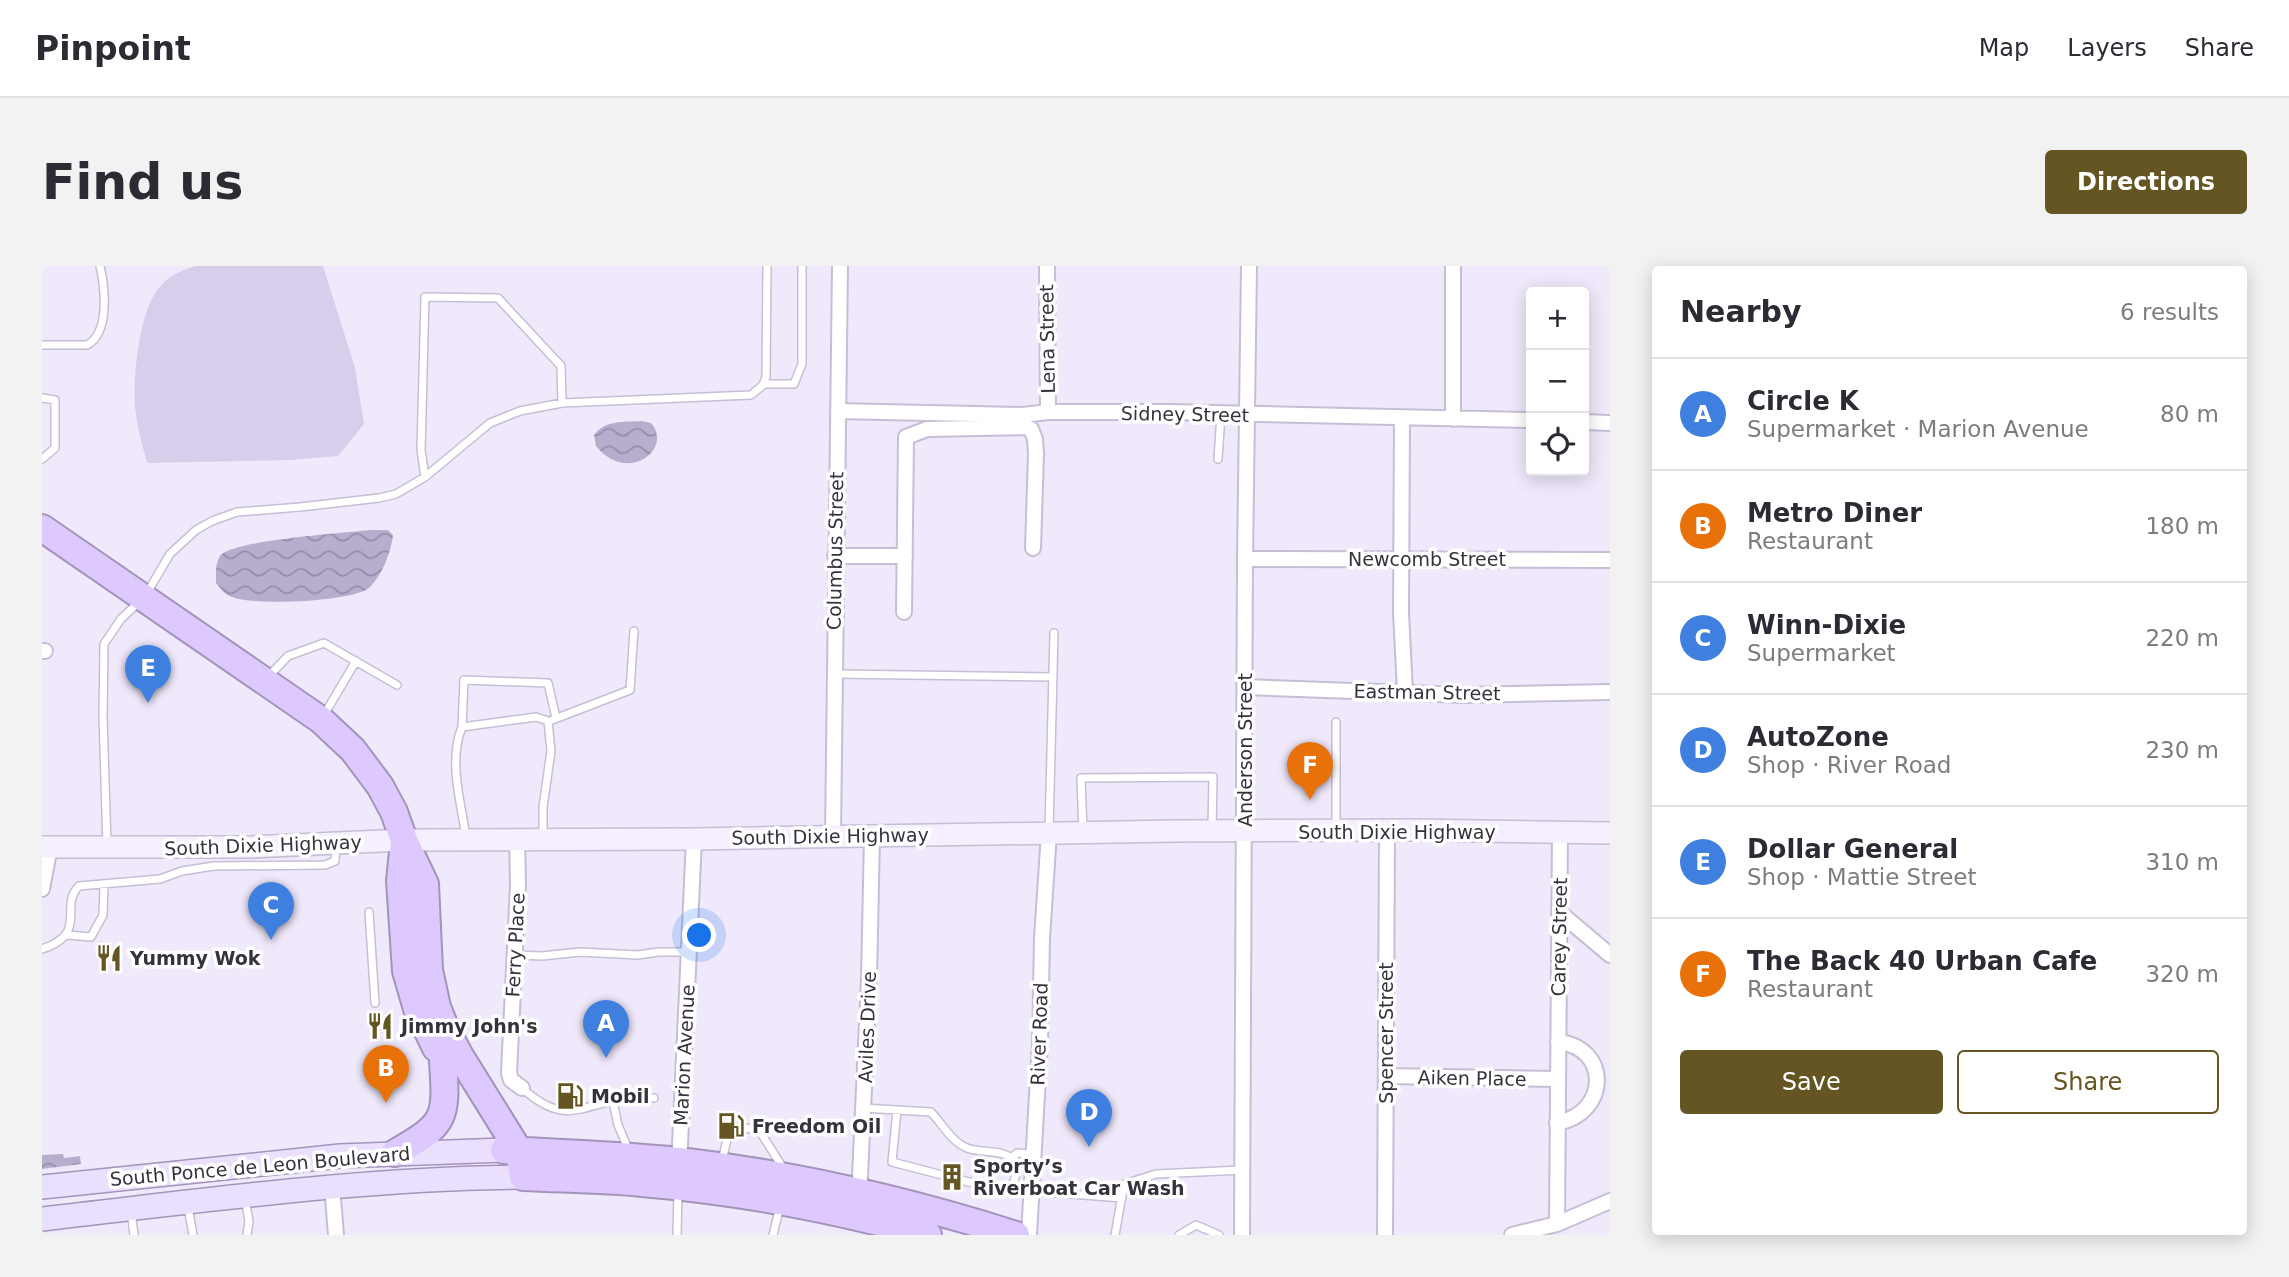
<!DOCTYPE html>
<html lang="en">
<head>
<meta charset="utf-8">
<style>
	:root { --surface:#fff; --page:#f2f2f3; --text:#2b2b33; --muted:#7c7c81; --line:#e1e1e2; --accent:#645522 }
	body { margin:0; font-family:"DejaVu Sans",sans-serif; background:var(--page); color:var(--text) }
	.controls { position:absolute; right:21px; top:21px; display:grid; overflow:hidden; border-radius:7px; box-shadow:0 4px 18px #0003 }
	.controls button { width:63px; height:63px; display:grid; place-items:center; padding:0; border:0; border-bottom:2px solid var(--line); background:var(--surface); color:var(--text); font:35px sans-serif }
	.you { position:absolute; left:658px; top:670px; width:24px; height:24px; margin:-18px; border:5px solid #fff; border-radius:50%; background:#1a73e8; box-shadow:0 0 0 10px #1a73e833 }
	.badge { display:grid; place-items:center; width:46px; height:46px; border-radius:50%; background:var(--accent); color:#fff; font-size:23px; font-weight:700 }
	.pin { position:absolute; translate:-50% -58px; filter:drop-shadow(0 2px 4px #0008) }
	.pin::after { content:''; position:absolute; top:37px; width:24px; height:21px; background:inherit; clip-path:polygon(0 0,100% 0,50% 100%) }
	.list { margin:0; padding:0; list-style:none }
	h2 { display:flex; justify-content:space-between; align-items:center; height:91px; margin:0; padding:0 28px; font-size:30px }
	h2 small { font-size:23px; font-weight:400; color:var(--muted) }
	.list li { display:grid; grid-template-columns:46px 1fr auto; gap:21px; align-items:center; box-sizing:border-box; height:112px; padding:0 28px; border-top:2px solid var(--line) }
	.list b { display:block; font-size:26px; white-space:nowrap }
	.list p { margin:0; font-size:23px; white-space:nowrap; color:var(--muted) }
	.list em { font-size:23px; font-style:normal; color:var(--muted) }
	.actions { display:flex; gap:14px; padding:21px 28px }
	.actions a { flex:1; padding:16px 0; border:2px solid var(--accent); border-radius:7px; text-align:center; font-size:24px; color:var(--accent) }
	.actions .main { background:var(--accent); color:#fff }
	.icon { flex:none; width:38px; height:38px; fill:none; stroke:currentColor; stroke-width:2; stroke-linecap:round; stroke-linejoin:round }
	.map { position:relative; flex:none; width:1568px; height:969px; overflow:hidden; border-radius:7px }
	header { display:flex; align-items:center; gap:42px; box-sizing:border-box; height:98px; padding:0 35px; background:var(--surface); border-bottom:2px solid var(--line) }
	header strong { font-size:33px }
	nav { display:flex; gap:38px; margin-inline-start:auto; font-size:24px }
	.intro { display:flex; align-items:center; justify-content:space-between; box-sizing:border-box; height:168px; padding:0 42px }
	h1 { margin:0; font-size:49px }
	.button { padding:18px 32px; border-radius:7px; background:var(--accent); color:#fff; font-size:24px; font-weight:700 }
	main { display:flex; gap:42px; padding:0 42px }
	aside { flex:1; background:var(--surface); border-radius:7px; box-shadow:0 4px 18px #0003 }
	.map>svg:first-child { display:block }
	.green { fill:#d8cdea }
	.water { fill:url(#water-waves) }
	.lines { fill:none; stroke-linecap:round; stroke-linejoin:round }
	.lane-casing { stroke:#c7bed5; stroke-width:10 }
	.street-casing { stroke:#c7bed5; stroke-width:18 }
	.secondary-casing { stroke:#c7bed5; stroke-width:24 }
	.primary-casing { stroke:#a394ba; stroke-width:26 }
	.highway-casing { stroke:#a394ba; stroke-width:30 }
	.lane { stroke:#fff; stroke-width:7 }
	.street { stroke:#fff; stroke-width:14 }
	.secondary { stroke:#f5efff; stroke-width:21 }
	.primary { stroke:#ebdffe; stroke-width:23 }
	.highway { stroke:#ddc9fe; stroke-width:26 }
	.labels { text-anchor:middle; stroke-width:7; stroke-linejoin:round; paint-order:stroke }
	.street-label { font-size:19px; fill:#36323c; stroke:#fff }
	.poi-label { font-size:19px; font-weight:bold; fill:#36323c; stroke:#fff; text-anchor:start }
</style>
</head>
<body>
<header>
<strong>Pinpoint</strong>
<nav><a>Map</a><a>Layers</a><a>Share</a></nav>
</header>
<div class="intro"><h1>Find us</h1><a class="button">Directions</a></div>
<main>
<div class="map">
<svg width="1568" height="969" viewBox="0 0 1568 969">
	<defs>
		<pattern id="water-waves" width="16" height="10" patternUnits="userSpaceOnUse" patternTransform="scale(1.75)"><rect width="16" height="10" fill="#b9adce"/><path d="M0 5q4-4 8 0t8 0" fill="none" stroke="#978da8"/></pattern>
	</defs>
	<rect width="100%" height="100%" fill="#f0e9fc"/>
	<path class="green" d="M154 0H281L313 102 322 158 296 190 249 194 105 197C101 181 96 165 94 149 89 120 97 44 117 22 126 10 140 4 154 0Z"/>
	<path class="water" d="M599 155 609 157C632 183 585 219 554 180L552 169C562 154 583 156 599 155Z
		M328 264H346L351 269C349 286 340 310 327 322 309 336 211 340 190 331 183 329 178 322 174 317 174 308 173 298 178 290 190 274 303 267 328 264Z
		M21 888 22 892 38 890 39 898 0 903V889Z"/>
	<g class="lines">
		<defs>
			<path id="lane" d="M0 79H45C68 67 63 22 58 0
				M721 118H752L760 98V0
				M0 132 13 134V182L0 193
				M1176 193 1179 148
				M383 211 379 184 383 31 456 32 519 100 520 137
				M105 327 128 288 154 264 170 255 195 246 258 241 337 232 354 228 383 211 448 157 478 145 520 137 709 129 721 119 724 111 725 0
				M793 408 1011 411
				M225 412 246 390 282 377 355 419
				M282 449 314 395
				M510 454 588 424 592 365
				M1294 456V564
				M420 461 422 414 506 417 514 452
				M1007 565 1012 367
				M1041 566 1039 512 1171 511 1170 562
				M424 571C419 536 406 495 420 461L494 451 506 455 509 485 501 541V572
				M65 580 61 450 62 378 79 353 97 336
				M327 646 333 737
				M25 669 49 671 61 649 62 619
				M0 683C48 667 16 641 37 620L118 613 140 605 172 600 283 599 293 595 294 578
				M473 689 500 690 538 686 596 689 616 686H646
				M480 822C522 860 537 840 584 832 593 831 603 832 612 832
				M571 836 576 859 587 885
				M821 842 889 846C900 858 910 876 925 882 942 888 959 882 973 895L974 908 970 922 962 925 850 896 855 844
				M969 892 975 887 991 888
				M680 895 688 860 717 864 741 902
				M990 925 1080 932
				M203 932 207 955 205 969
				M146 941 151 969
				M89 945 92 969
				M635 969 636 925
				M731 969 738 940
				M1073 969 1082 918 1114 908 1200 904
				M1137 969 1154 959 1177 969"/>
			<path id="street" d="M1005 0 1006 146
				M796 145 981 149 1006 146H1127L1489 154
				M1360 152 1359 347 1363 425
				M1411 153V0
				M1542 156 1568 157
				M793 290H863
				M1203 293 1568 294
				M862 346 864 171 885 163 984 161 989 163 993 173 994 188 991 282
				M0 385H3
				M1203 421 1423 429 1568 426
				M791 570 798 0
				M475 573 476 619 467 807 469 814 480 822
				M0 623 8 581
				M1517 646 1568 689
				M1344 810 1515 813
				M1515 857C1568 847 1568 781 1516 776
				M637 900 652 573
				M290 920 294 969
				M817 932 827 713 830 570
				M1515 958 1518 566
				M987 969 998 776 1000 672 1007 567
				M1200 969 1203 293 1207 0
				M1343 969 1345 565
				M1470 969 1515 958 1568 935"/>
			<path id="secondary" d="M0 581H209L362 574 652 573 1134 565 1373 564 1568 567"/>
			<path id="primary" d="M0 921 298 890 462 884
				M0 953C160 935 320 912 481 911"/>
			<path id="highway" d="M0 262 279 454 311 484 338 520 352 546 362 574 383 618 387 704 395 741 405 766 418 790 477 885 481 911
				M362 575 358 615 364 705 375 743 394 782
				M462 884C520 887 579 889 637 895 751 908 864 934 974 969
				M353 887C404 858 405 853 401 795
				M481 911C521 913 561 913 600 917 696 925 793 943 886 969"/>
		</defs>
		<use href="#lane" class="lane-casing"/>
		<use href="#street" class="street-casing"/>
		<use href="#secondary" class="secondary-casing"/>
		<use href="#primary" class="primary-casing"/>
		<use href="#highway" class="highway-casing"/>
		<use href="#lane" class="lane"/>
		<use href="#street" class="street"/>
		<use href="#secondary" class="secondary"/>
		<use href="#primary" class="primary"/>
		<use href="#highway" class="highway"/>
	</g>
	<defs>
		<symbol id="restaurant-bare" viewBox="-9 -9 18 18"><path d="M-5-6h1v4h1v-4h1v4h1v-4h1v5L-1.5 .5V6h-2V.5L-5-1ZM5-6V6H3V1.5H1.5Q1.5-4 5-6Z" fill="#645522" stroke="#fff" stroke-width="2.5" paint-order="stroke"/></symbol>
		<symbol id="fuel-bare" viewBox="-9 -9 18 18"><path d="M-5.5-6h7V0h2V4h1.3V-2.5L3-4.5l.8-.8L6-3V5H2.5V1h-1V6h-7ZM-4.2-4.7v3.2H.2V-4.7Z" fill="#645522" stroke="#fff" stroke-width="2.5" paint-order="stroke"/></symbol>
		<symbol id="building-bare" viewBox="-9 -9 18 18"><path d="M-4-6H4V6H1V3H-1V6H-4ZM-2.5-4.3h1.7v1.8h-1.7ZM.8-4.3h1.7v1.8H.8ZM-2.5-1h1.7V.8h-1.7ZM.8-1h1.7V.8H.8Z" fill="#645522" stroke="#fff" stroke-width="2.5" paint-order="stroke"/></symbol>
	</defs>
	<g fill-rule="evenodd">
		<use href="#restaurant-bare" x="48" y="673" width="38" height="38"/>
		<use href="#restaurant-bare" x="319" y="741" width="38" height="38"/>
		<use href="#fuel-bare" x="509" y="811" width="38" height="38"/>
		<use href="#fuel-bare" x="670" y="841" width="38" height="38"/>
		<use href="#building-bare" x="891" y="892" width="38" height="38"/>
	</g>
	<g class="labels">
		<g class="street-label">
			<text transform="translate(1005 73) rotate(-91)" y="7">Lena Street</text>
			<text transform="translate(1143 148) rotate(1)" y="7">Sidney Street</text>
			<text transform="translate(793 285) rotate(-89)" y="7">Columbus Street</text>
			<text x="1385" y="300">Newcomb Street</text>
			<text transform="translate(1385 426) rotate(1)" y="7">Eastman Street</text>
			<text transform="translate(1203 484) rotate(-90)" y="7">Anderson Street</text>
			<text x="1355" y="573">South Dixie Highway</text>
			<text transform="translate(788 570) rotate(-1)" y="7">South Dixie Highway</text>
			<text transform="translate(221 579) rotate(-2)" y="7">South Dixie Highway</text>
			<text transform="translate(1517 671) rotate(-89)" y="7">Carey Street</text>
			<text transform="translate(473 679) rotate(-87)" y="7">Ferry Place</text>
			<text transform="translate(825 761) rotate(-88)" y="7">Aviles Drive</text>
			<text transform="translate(1344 767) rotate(-90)" y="7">Spencer Street</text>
			<text transform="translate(997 768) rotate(-88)" y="7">River Road</text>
			<text transform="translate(642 789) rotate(-87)" y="7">Marion Avenue</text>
			<text transform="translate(1430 812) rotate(1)" y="7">Aiken Place</text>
			<text transform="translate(218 900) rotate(-5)" y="7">South Ponce de Leon Boulevard</text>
		</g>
		<g class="poi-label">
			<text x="88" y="699">Yummy Wok</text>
			<text x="359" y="767">Jimmy John's</text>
			<text x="549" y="837">Mobil</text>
			<text x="710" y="867">Freedom Oil</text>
			<text x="931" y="907">Sporty’s<tspan x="931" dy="22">Riverboat Car Wash</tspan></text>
		</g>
	</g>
</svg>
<div class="controls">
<button>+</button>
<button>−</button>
<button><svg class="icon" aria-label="locate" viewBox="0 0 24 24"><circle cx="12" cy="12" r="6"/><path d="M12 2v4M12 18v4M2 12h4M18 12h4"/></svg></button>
</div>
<div class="you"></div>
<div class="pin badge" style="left:564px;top:792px;background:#3f7fe0">A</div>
<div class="pin badge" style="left:344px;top:837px;background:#e8710a">B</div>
<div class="pin badge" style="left:229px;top:674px;background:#3f7fe0">C</div>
<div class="pin badge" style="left:1047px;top:881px;background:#3f7fe0">D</div>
<div class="pin badge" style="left:106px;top:437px;background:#3f7fe0">E</div>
<div class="pin badge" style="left:1268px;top:534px;background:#e8710a">F</div>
</div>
<aside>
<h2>Nearby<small>6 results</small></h2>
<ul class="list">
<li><span class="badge" style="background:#3f7fe0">A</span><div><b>Circle K</b><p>Supermarket · Marion Avenue</p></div><em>80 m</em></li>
<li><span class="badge" style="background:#e8710a">B</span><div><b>Metro Diner</b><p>Restaurant</p></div><em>180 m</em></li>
<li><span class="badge" style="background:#3f7fe0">C</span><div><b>Winn-Dixie</b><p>Supermarket</p></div><em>220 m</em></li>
<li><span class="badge" style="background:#3f7fe0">D</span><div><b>AutoZone</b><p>Shop · River Road</p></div><em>230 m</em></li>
<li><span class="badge" style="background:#3f7fe0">E</span><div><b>Dollar General</b><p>Shop · Mattie Street</p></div><em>310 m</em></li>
<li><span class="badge" style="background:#e8710a">F</span><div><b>The Back 40 Urban Cafe</b><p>Restaurant</p></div><em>320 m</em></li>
</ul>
<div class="actions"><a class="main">Save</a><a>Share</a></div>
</aside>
</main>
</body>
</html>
